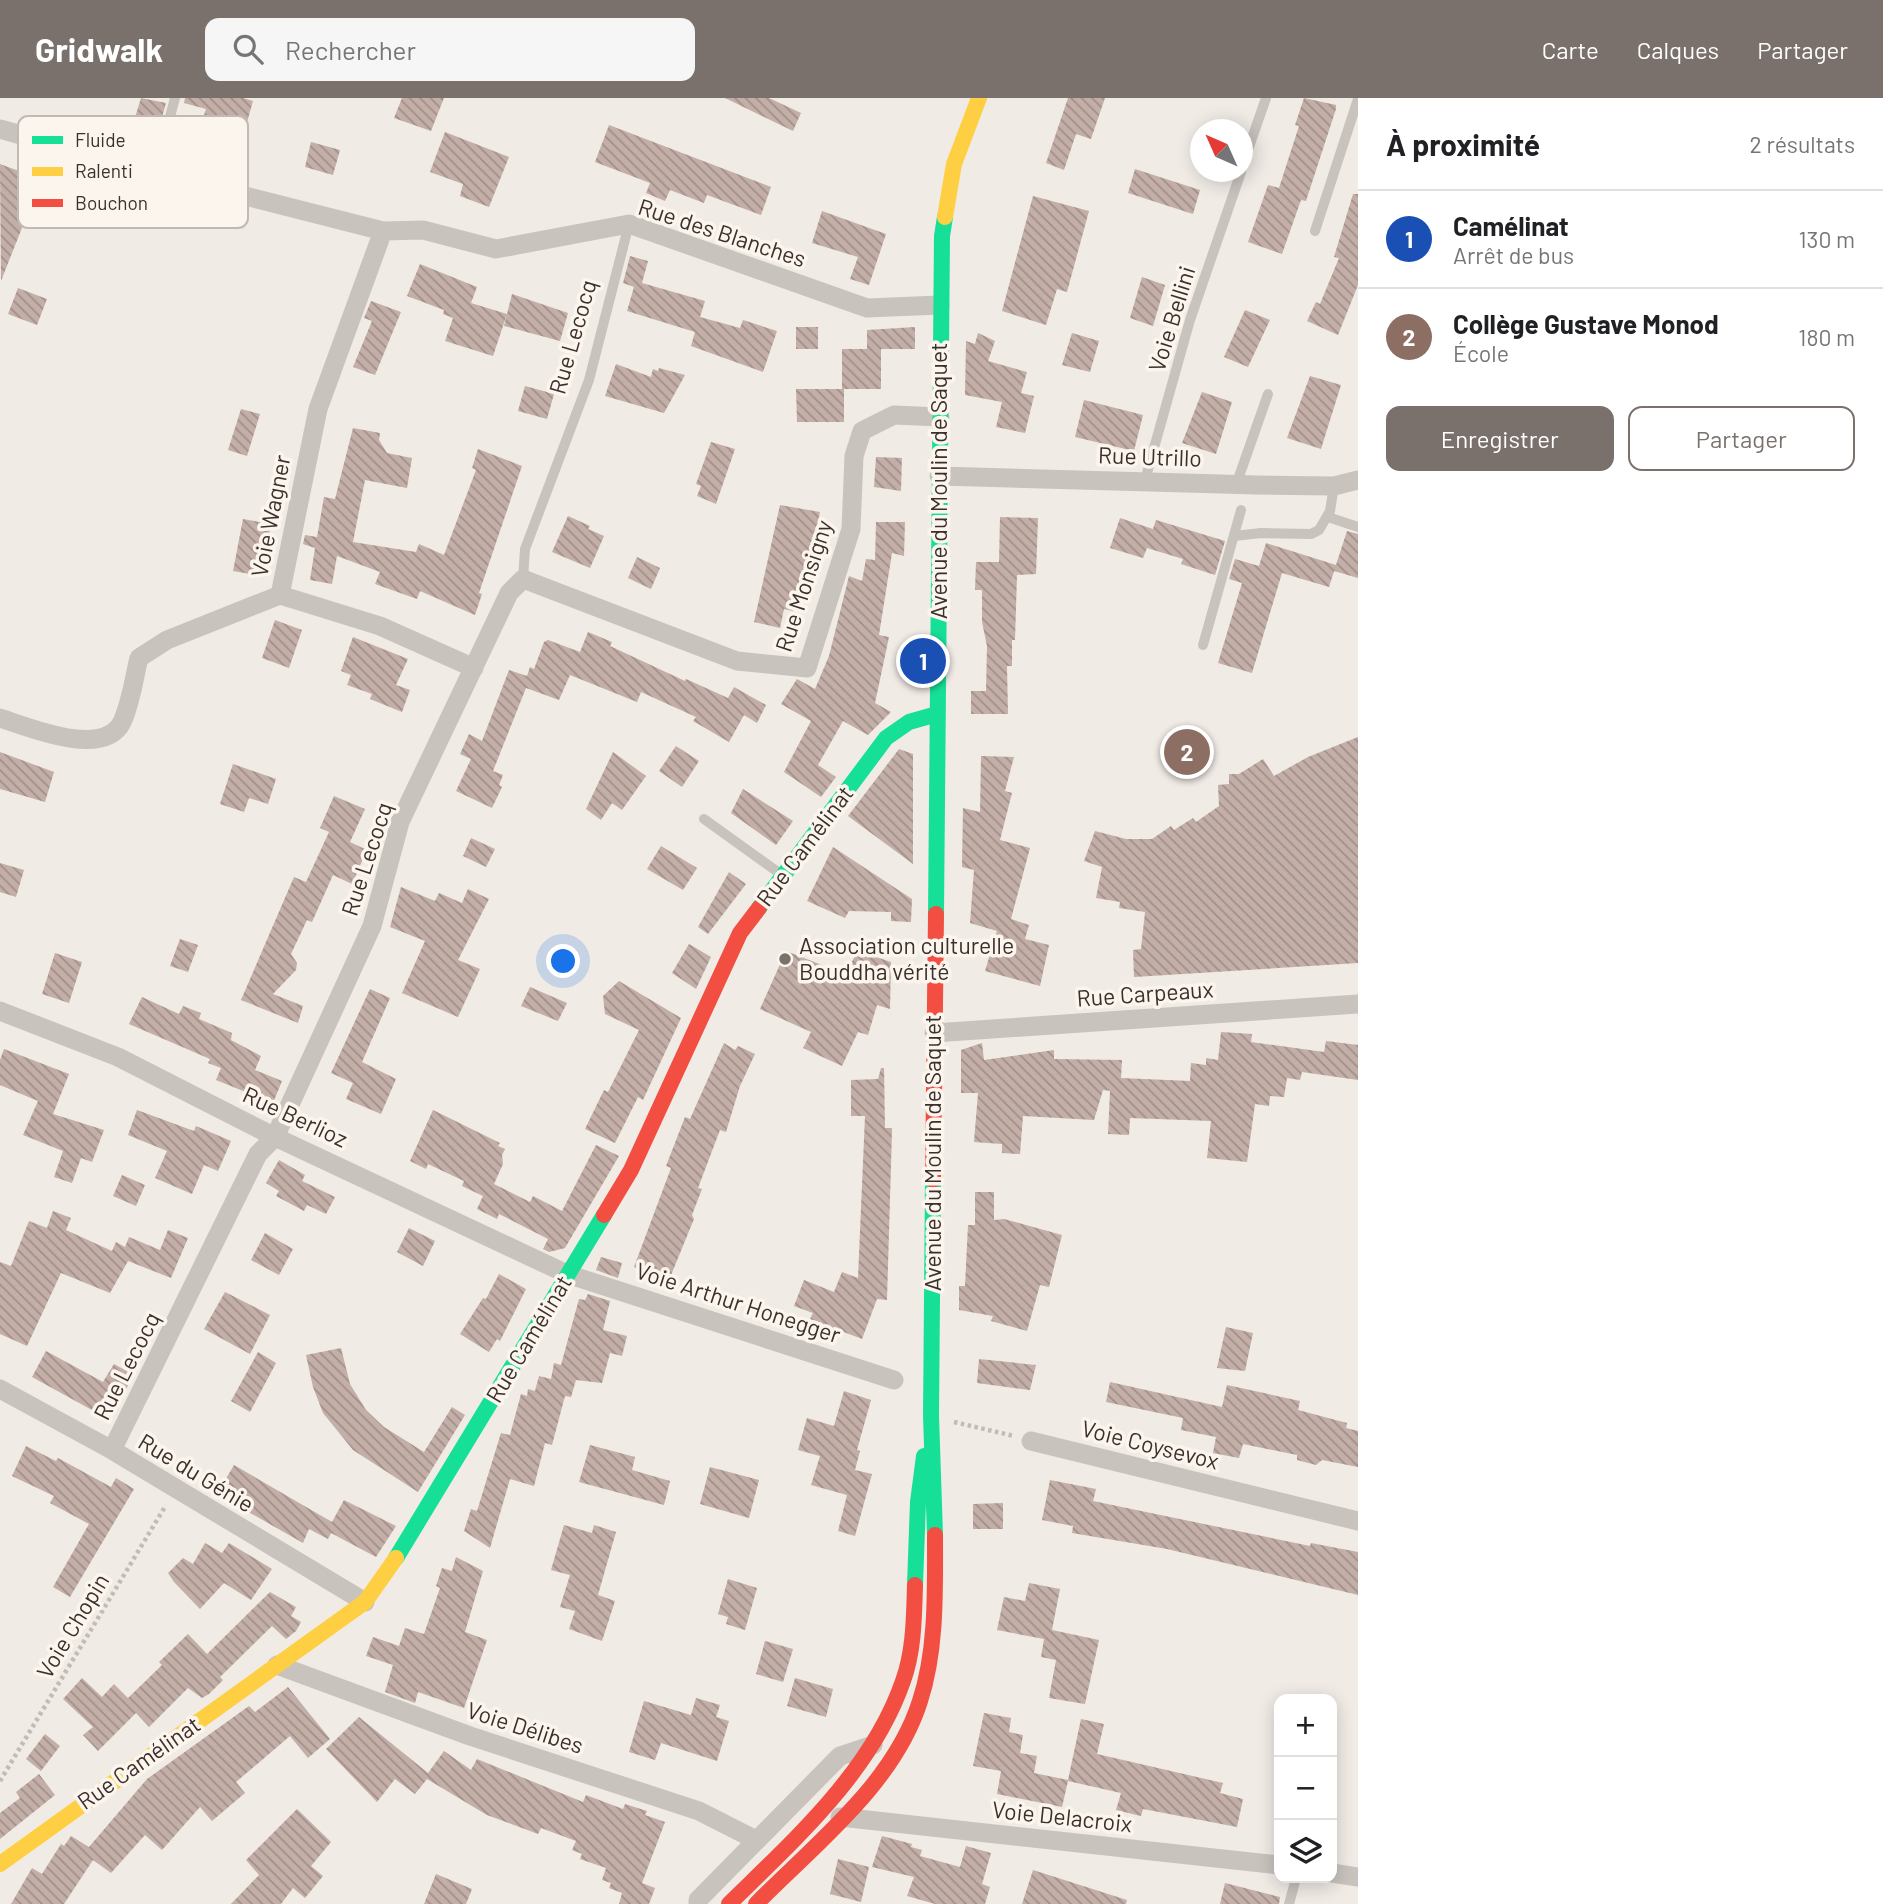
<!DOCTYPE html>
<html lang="fr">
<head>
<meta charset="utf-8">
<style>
	:root { --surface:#fff; --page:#f6f6f6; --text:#202124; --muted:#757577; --line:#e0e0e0; --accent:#7a716c }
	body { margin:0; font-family:Barlow,sans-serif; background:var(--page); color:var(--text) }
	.controls { position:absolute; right:21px; bottom:21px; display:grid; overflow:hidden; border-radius:14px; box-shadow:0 4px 18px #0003 }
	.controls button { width:63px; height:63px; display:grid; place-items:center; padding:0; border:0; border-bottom:2px solid var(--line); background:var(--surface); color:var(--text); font:35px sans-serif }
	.compass { position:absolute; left:1190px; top:21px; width:63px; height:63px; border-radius:50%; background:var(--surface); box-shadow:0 4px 18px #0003; rotate:315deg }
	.you { position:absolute; left:564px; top:864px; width:24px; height:24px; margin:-18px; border:5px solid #fff; border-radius:50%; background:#1a73e8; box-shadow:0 0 0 10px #1a73e833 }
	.badge { display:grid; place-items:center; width:46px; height:46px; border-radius:50%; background:var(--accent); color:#fff; font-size:23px; font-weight:700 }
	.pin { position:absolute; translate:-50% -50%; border:4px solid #fff; box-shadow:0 2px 7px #0006 }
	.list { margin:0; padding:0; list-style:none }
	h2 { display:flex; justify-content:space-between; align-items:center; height:91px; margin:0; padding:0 28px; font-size:30px }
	h2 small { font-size:23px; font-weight:400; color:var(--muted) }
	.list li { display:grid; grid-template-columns:46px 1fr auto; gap:21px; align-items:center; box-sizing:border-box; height:98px; padding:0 28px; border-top:2px solid var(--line) }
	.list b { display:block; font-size:26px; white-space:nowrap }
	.list p { margin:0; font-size:23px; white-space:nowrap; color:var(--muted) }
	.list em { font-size:23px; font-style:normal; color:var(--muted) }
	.actions { display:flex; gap:14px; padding:21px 28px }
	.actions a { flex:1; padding:16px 0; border:2px solid var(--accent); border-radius:14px; text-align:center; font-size:24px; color:var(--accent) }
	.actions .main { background:var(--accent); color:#fff }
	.icon { flex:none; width:38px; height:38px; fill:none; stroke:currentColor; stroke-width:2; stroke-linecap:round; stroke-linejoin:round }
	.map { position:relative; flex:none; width:1358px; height:1806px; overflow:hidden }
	header { display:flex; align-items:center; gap:42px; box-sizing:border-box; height:98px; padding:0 35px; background:var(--accent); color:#fff }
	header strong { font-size:33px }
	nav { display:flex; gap:38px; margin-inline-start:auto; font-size:24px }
	.search { width:490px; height:63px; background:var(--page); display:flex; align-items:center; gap:18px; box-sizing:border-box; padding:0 24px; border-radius:14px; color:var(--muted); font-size:26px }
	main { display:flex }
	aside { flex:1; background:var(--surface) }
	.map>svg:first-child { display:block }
	.building { fill:url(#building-back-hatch) }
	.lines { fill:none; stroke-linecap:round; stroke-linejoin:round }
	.path { stroke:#c2bbb6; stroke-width:4.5; stroke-dasharray:3.5 3.5; stroke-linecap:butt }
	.lane { stroke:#c9c3be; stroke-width:10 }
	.street { stroke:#c9c3be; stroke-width:19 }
	.fast { stroke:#16e098; stroke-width:16 }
	.slow { stroke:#ffcf43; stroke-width:16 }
	.jam { stroke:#f24e42; stroke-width:16 }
	.poi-dot { fill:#7a716c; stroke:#fbf5ee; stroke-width:2.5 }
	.labels { text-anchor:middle; stroke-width:7; stroke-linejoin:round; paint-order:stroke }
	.street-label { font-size:23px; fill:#3b302b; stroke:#fbf5ee }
	.poi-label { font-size:23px; fill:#3b302b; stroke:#fbf5ee; text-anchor:start }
	.key { fill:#fbf5ee; stroke:#c1bab4; stroke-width:2 }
	.key-label { font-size:19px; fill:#3b302b }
</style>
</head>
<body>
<header>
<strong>Gridwalk</strong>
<div class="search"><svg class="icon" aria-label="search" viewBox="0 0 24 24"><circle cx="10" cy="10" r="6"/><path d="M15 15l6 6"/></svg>Rechercher</div>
<nav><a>Carte</a><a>Calques</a><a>Partager</a></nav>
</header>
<main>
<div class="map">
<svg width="1358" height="1806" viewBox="0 0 1358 1806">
	<defs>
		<pattern id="building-back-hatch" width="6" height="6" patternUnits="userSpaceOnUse" patternTransform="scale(1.75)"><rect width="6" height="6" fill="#c3afa7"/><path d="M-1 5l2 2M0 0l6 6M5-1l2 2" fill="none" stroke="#a08f88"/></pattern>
	</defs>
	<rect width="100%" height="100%" fill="#f0ebe5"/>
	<path class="building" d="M141 0 166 5 159 30 134 23Z
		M185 0H243L253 3 247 24 230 19 227 30 202 23 206 11 184 5Z
		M402 0H444L431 33 394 20Z
		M725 0H769L801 15 793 33Z
		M1068 0H1105L1091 41 1076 36 1064 72 1046 65Z
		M1304 0 1336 7V11L1306 103 1301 102 1282 156 1248 144 1268 87 1279 90 1299 28 1295 27Z
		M609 27 771 89 761 117 707 97 704 105 670 92 665 103 646 95 650 85 595 64Z
		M445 34 509 59 489 109 460 98 463 86 430 74Z
		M311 44 340 52 333 77 305 69Z
		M0 66 27 76 29 70 88 93 75 125 31 107 1 183Z
		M1135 71 1200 92 1193 116 1128 95Z
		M1353 96H1358V187L1338 237 1307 223 1316 204 1320 206 1339 160 1334 159Z
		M1033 98 1089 113 1067 194 1057 191 1046 227 1002 213Z
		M822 113 886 136 869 187 850 181 858 159 812 145Z
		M630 158 648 163 642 185 705 203 700 219 740 230 743 222 777 233 763 274 691 248 695 234 627 213 634 189 623 185Z
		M420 166 477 189 471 205 507 216 493 258 445 243 453 220 443 216 444 212 407 198Z
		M1142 179 1165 187 1153 228 1130 220Z
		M18 190 47 201 37 227 8 216Z
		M512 196 568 215 560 243 504 228Z
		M371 203 401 214 375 277 353 269 372 223 364 220Z
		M1245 212 1270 222 1248 269 1224 259Z
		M796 229H818V251H796Z
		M915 229V251H881V291H842V251H867V232Z
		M978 235 995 243 988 263 1027 274 1021 295 1034 298 1025 335 996 329 1002 304 965 297 966 243 975 246Z
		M1072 235 1099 243 1090 274 1062 267Z
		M616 266 651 279 653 271 658 273 659 270 685 277 664 315 605 298Z
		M1310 278 1341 287 1321 351 1287 340Z
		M525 288 554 296 547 321 518 313Z
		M796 291H844V324H797Z
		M1202 294 1232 304 1216 356 1182 345Z
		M1084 302 1143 317 1134 353 1075 339Z
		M241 311 260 316 247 358 228 352Z
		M353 330 380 335 379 342 387 355 412 360 407 390 365 382 353 444 416 454 419 446 444 457 476 372 472 370 478 351 522 368 479 495 482 496 475 517 420 493 417 501 375 486 380 474 337 458 332 486 310 482 315 450 303 446 305 437 317 439 324 399 335 401Z
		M711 344 735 351 716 406 697 398 701 388 696 386Z
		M876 359 902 360 901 393 874 389Z
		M780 407 820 414 816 432 822 433 815 467 805 465 793 513 784 511 780 530 754 524Z
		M568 418 590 428 588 431 604 438 590 470 552 454Z
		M1000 419 1038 420 1036 476 1017 477 1015 542H1012V568H1007L1008 616H971V593H986L987 548 982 524V492H975L976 464H999Z
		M1120 420 1153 431 1156 422 1225 443 1215 477 1181 466 1183 461 1147 450 1143 460 1110 450Z
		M243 421 271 426 262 478 233 473Z
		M876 424H905L904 458 892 455 879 537 889 539 875 605 891 614 868 637 843 623 818 667 836 679 821 699 784 674 811 623 781 606 797 581 815 591 829 558 849 478 862 483 866 461 875 462Z
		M1347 433 1358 436V480L1334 473Z
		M1266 445 1336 467 1329 489 1282 475 1252 575 1218 565 1242 485 1229 481 1235 461 1259 468Z
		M637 459 660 470 651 491 628 480Z
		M275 522 302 532 289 570 262 560Z
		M588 534 612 544 610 548 685 583 686 581 728 600 734 589 766 607 757 625 744 617 729 644 693 623 696 619 641 594 637 604 570 577 559 602 526 590 493 673 503 677 499 687 502 689 492 710 456 693 471 661 460 656 469 636 482 643 509 572 527 578 530 569 534 571 544 544 548 542 580 554Z
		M353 539 408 561 396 587 410 592 402 614 370 601 372 596 347 587 351 577 341 573Z
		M1358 639V865L1134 879 1133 852 1141 851 1145 814 1119 810 1120 804 1096 800 1102 769 1084 763 1095 733 1126 741H1152L1171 728 1174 732 1193 720 1196 724 1219 708 1218 687 1229 686V676H1239L1263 661 1274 678 1308 659Z
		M676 648 699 663 682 689 659 673Z
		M899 651 913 656V766L848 718Z
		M0 654 54 674 45 704 0 691Z
		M613 654 646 678 622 712 612 705 601 722 586 711Z
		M981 658 1014 659 1005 693 1012 695 1000 742 1030 750 1011 821 1029 827 1025 841 1049 847 1040 888 985 873 997 833 970 825 974 772 962 769 963 710 980 714Z
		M233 666 276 681 268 706 249 700 244 714 220 706Z
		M743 691 793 723 776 747 731 715Z
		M334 698 365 711 350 744 367 752 352 786 333 777 312 824 307 822 291 856 297 865 296 872 273 896 303 908 298 925 241 902 294 779 306 784 329 734 320 730Z
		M471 740 495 751 486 769 463 758Z
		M661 748 697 770 683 792 647 771Z
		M833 749 912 801 911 824 891 823V814L849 813 845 820 807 803Z
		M0 765 24 772 16 799 0 794Z
		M729 774 746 786 708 836 698 829Z
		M401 789 435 803 439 795 462 805 468 791 489 801 458 862 480 871 458 919 402 895 425 843 390 829Z
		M180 841 198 847 188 874 170 868Z
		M689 846 711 859 696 891 672 875Z
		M786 853 845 876 858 853 891 864 890 911 877 907 868 937 858 934 842 968 803 950 811 934 760 911Z
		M55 855 82 864 69 905 42 896Z
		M619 883 681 920 643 1002 638 999 615 1045 585 1031 604 992 608 994 639 932 605 916 603 898Z
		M530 889 567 905 558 923 521 908Z
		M370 891 390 900 362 964 396 981 381 1016 346 1001 353 985 331 975Z
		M142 899 179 916 183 908 201 915 199 921 232 935 231 942 261 958 255 972 282 983 273 1005 216 982 221 970 208 965 210 961 129 926Z
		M1221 934 1252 936 1251 944 1324 954 1326 943 1358 947V982L1302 974 1300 982 1287 980 1284 999 1270 998 1269 1008 1255 1006 1247 1064 1207 1060 1211 1023 1130 1020 1129 1037 1108 1036 1110 993 1103 992 1094 1022 1023 1018 1020 1056 1002 1055V1046L974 1044 978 995H961V952L982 945 984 962 1054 952V961L1122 962 1121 980 1190 983 1191 965 1206 967V960L1218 962Z
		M724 945 735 952 738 948 755 956 740 988 726 1034 720 1032 698 1090 702 1091 692 1117 694 1121 669 1182 634 1169 671 1070 666 1068 685 1019 690 1021Z
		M4 951 69 976 53 1016 104 1032 92 1064 81 1060 72 1085 54 1079 63 1053 23 1037 38 1003 0 987V962Z
		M881 970H884L885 1030H892V1033L887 1202 877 1201 862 1241 810 1221 813 1215 794 1208 804 1182 834 1194 842 1174 858 1180 865 1018H851V982L878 981Z
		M137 1012 194 1033 196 1028 231 1043 218 1073 204 1067 192 1096 155 1080 167 1053 128 1037Z
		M433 1012 500 1045 498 1048 505 1051 502 1057 503 1066 494 1086 530 1104 533 1098 562 1113 596 1047 619 1058 565 1150 549 1154 543 1151 548 1141 499 1116 497 1121 477 1111 483 1098 462 1088 464 1083 428 1066 426 1071 410 1063Z
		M279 1062 305 1077 302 1083 335 1099 326 1116 307 1107 304 1113 276 1098 279 1093 266 1085Z
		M122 1077 145 1087 136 1108 113 1098Z
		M975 1094H994V1122L1004 1121 1062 1137 1049 1189 1040 1187 1027 1233 991 1223 993 1218 959 1212V1188H965L968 1127H975Z
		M53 1113 71 1120 66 1132 112 1153 116 1144 125 1149 129 1139 160 1152 168 1132 188 1140 171 1180 128 1163 110 1195 61 1175 27 1248 0 1236V1164L11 1168 29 1123 47 1130Z
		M409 1130 435 1143 423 1168 397 1154Z
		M265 1135 293 1151 279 1177 251 1162Z
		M601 1159 622 1165 618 1180 596 1172Z
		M499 1176 526 1191 500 1243 497 1241 489 1254 460 1236 483 1200 486 1201Z
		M225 1194 270 1217 250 1256 204 1231Z
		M588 1196 610 1203 603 1232 627 1238 622 1258 610 1255 602 1285 576 1282 571 1299 565 1298 552 1347 545 1345 534 1388 510 1381 490 1450 464 1433 471 1411 477 1413 501 1335 510 1337 521 1296 527 1298 528 1291 535 1293 539 1278 551 1281 554 1265 561 1267 579 1201 585 1202Z
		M1226 1229 1253 1235 1245 1273 1217 1270Z
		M341 1250 350 1286 366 1312 384 1329 424 1354 452 1309 465 1317 418 1394 353 1352 323 1315 313 1289 306 1257Z
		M46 1253 103 1284 114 1266 134 1277 112 1316 104 1311 101 1317 32 1279Z
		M258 1254 276 1265 250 1314 231 1303Z
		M979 1261 1036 1267 1030 1292 977 1285Z
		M1110 1284 1222 1309 1227 1287 1300 1303 1298 1312 1347 1325 1346 1330 1358 1333V1369L1322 1362 1316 1367 1297 1362V1357L1243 1346 1239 1360 1213 1355 1216 1339 1181 1332 1183 1320 1106 1304Z
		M844 1293 871 1302 857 1352 860 1353 855 1372 872 1376 855 1438 838 1433 847 1397 811 1387 820 1358 798 1352 807 1320 834 1328Z
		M590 1347 635 1359 632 1372 670 1383 664 1407 579 1384Z
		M26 1348 56 1363 58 1360 111 1389 116 1380 134 1391 70 1499 53 1489 89 1426 50 1405 54 1398 12 1378Z
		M234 1367 332 1424 344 1402 396 1428 376 1459 331 1435 328 1441 309 1431 303 1445 217 1396Z
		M710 1369 759 1382 749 1420 700 1406Z
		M1050 1382 1096 1391 1093 1403 1310 1448 1311 1445 1358 1454V1497L1167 1451 1072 1435 1073 1428 1042 1422Z
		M1003 1405V1431H973V1406Z
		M564 1427 592 1435 594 1427 616 1434 598 1497 615 1503 602 1543 569 1531 575 1513 560 1509 570 1477 551 1472Z
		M205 1445 222 1455 229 1445 272 1471 251 1502 224 1485 200 1511 174 1484 168 1475 183 1460 193 1466Z
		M456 1459 483 1473 465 1534 487 1542 464 1610 418 1594 415 1605 385 1594 393 1567 366 1558 373 1539 399 1548 405 1530 424 1536 440 1490 436 1488 442 1470 452 1473Z
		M728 1481 757 1490 745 1532 726 1526 728 1519 718 1516Z
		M1029 1485 1060 1491 1052 1532 1099 1542 1085 1606 1049 1600 1056 1562 1041 1559 1044 1541 997 1532 1004 1499 1025 1503Z
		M270 1494 296 1509 291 1518 301 1524 296 1533 286 1541 272 1528 220 1579 223 1582 209 1596 202 1600 188 1590 149 1629 136 1615 98 1653 83 1637 93 1629 63 1601 82 1580 102 1599 114 1586 128 1600 162 1567 159 1564 188 1536 207 1556Z
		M765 1543 793 1551 783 1584 756 1576Z
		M795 1580 833 1591 826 1619 787 1608Z
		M288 1589 330 1641 308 1660 290 1638 236 1684 245 1695 212 1723 200 1709 162 1752 145 1737 111 1775 93 1762 64 1806H11L32 1770 42 1776 61 1746 64 1748 71 1738 89 1749 147 1681 249 1608 255 1614Z
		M696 1600 720 1607 716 1619 729 1623 717 1663 661 1645 655 1662 629 1654 644 1603 691 1617Z
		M984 1615 1011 1620 1009 1634 1023 1637 1020 1655 1037 1658 1034 1675 1068 1682 1081 1621 1104 1626 1097 1656 1223 1685 1220 1695 1243 1701 1237 1729 1143 1711 1141 1718 1116 1712 1121 1695 1068 1683 1062 1709 997 1696 1001 1673 973 1668Z
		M359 1619 428 1675 444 1653 471 1672 477 1661 583 1704 586 1697 623 1711 625 1706 647 1713 645 1717 665 1724 642 1785 655 1790 649 1806H619L622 1795 609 1790 611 1785 602 1782 606 1770 580 1761 582 1756 572 1752 576 1743 541 1730 538 1736 487 1717 427 1681 415 1696 395 1681 377 1704 326 1651Z
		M45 1636 60 1648 41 1673 26 1661Z
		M39 1676 55 1697 0 1741V1715L20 1700 16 1694Z
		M297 1711 331 1744 311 1768 323 1778 305 1800 293 1790 281 1806H231L259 1777 246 1762Z
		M882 1738 912 1746 911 1749 922 1752 920 1758 960 1769 966 1748 991 1755 982 1786 990 1789 985 1806H935L907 1798 914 1779 872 1769Z
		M838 1761 869 1769 861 1804 830 1796Z
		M1033 1772 1127 1802 1126 1806H1022Z
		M436 1776 472 1791 466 1806H424Z
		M1225 1785 1280 1799 1279 1806H1220Z"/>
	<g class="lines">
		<path class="path" d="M954 1324 1014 1338
			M0 1683 166 1407"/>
		<path class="lane" d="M1242 69 1266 0
			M155 75 175 0
			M1315 133 1358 1
			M1145 382 1190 222 1241 74
			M1236 387 1268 296
			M1328 419 1358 429
			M1234 438 1261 435 1311 436 1319 432 1330 413 1334 388
			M523 481 525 451 589 282 629 126
			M1203 547 1241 412
			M704 721 782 777
			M1289 1806 1296 1780"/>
		<path class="street" d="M0 31 155 75 383 133 423 132 496 151 629 126 867 210 940 207
			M939 378 1256 387 1334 388 1358 382
			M280 497 380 528 474 570
			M0 620C28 629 104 661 122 624 131 605 134 580 139 560L167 542 280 497 318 311 383 133
			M0 913 118 959 275 1039 567 1176 894 1282
			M934 935 1358 906
			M0 1291 112 1352 365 1504
			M1031 1343 1358 1423
			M112 1352 258 1056 275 1039 372 828 400 724 509 495 523 481 737 563 807 570 851 431 854 358 862 333 894 317 940 319
			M277 1567 470 1638 699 1713 756 1742
			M840 1719 1279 1767
			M1332 1775 1358 1779
			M698 1806V1802L840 1658 873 1647"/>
		<path class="fast" d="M759 810 886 640 909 624 937 616
			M936 816 942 138 945 119
			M933 1082 931 1318 935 1437
			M396 1460 604 1117
			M915 1487 918 1404 924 1358"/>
		<path class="slow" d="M945 119 954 66 979 0
			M0 1766 365 1504 396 1460"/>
		<path class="jam" d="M933 1082 936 816
			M604 1117 631 1072 740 835 759 810
			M729 1806C795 1741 872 1673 903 1583 914 1553 914 1519 915 1487
			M756 1806C815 1746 894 1686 920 1603 937 1551 935 1492 935 1437"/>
	</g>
	<circle class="poi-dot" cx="785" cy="861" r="7"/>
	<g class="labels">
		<g class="street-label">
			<text transform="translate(722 135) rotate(18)" y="8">Rue des Blanches</text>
			<text transform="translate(1172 221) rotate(-73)" y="8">Voie Bellini</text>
			<text transform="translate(573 239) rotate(-74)" y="8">Rue Lecocq</text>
			<text transform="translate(1150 359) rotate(2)" y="8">Rue Utrillo</text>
			<text transform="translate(939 383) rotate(-90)" y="8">Avenue du Moulin de Saquet</text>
			<text transform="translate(271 418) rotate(-79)" y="8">Voie Wagner</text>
			<text transform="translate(804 488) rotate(-72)" y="8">Rue Monsigny</text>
			<text transform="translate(805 748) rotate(-53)" y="8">Rue Camélinat</text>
			<text transform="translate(367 761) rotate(-72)" y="8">Rue Lecocq</text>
			<text transform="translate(1145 896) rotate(-4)" y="8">Rue Carpeaux</text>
			<text transform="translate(295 1019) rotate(25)" y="8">Rue Berlioz</text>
			<text transform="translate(933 1055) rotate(-90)" y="8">Avenue du Moulin de Saquet</text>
			<text transform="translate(738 1205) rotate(18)" y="8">Voie Arthur Honegger</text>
			<text transform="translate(529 1241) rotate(-59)" y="8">Rue Camélinat</text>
			<text transform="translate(127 1268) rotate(-63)" y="8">Rue Lecocq</text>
			<text transform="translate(1150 1347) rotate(14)" y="8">Voie Coysevox</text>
			<text transform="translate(196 1375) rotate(31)" y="8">Rue du Génie</text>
			<text transform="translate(73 1528) rotate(-59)" y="8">Voie Chopin</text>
			<text transform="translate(525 1630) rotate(18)" y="8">Voie Délibes</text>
			<text transform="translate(139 1665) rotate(-35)" y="8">Rue Camélinat</text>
			<text transform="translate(1062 1719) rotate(6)" y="8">Voie Delacroix</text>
		</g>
		<g class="poi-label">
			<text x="799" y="856">Association culturelle<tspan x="799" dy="26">Bouddha vérité</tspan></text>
		</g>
	</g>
	<rect x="18" y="18" width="230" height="112" rx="10" class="key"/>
	<rect x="32" y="38" width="31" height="8" fill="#16e098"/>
	<rect x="32" y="69" width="31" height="9" fill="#ffcf43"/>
	<rect x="32" y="101" width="31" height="8" fill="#f24e42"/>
	<g class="key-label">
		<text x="75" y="49">Fluide</text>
		<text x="75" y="80">Ralenti</text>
		<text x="75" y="112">Bouchon</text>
	</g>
</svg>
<div class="controls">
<button>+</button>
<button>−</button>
<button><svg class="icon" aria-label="layers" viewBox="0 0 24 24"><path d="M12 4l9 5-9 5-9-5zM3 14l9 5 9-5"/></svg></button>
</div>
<svg class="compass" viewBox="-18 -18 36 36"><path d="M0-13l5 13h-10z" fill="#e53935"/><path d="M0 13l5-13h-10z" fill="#757577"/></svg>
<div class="you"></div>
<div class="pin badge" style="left:923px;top:563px;background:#1a4fb4">1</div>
<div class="pin badge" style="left:1187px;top:654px;background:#8d6e63">2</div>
</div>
<aside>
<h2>À proximité<small>2 résultats</small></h2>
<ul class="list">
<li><span class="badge" style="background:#1a4fb4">1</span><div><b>Camélinat</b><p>Arrêt de bus</p></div><em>130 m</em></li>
<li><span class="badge" style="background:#8d6e63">2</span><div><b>Collège Gustave Monod</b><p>École</p></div><em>180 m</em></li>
</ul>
<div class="actions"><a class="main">Enregistrer</a><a>Partager</a></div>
</aside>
</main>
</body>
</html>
